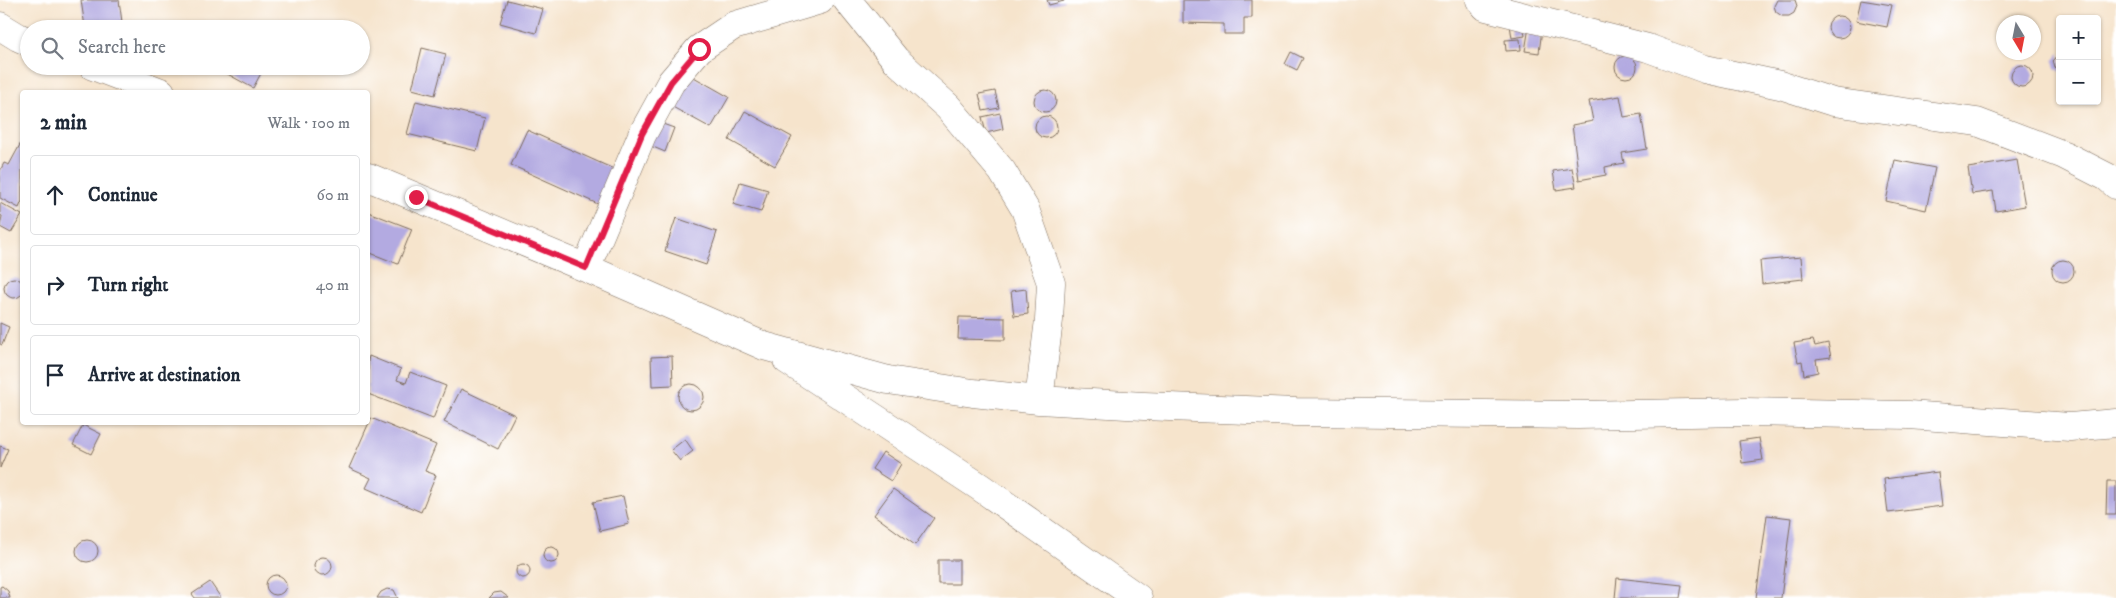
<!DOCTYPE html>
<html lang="en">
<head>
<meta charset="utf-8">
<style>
	:root { --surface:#fff; --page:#f6f6f7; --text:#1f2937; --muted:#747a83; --line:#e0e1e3 }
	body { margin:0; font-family:"IM FELL DW Pica",serif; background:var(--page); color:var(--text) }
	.controls { position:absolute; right:15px; top:15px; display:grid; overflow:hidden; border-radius:5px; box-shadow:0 1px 4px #0004 }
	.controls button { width:45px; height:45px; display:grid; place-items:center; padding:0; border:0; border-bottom:1px solid var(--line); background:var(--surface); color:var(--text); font:25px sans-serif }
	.compass { position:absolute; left:1996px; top:15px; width:45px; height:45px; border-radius:50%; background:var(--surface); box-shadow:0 1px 4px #0004; rotate:170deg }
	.stop { position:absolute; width:15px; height:15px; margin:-11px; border:4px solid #e11d48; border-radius:50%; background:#fff }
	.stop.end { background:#e11d48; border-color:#fff; box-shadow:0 1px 5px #0008 }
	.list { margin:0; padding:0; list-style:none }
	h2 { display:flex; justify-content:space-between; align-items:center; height:65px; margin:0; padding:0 20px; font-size:21px }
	h2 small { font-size:16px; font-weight:400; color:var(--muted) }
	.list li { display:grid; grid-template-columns:32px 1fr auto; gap:15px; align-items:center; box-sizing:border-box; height:80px; margin:0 10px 10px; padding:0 10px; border:1px solid var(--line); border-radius:5px }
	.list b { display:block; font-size:19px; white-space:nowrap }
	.list em { font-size:16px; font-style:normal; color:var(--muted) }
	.icon { flex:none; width:28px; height:28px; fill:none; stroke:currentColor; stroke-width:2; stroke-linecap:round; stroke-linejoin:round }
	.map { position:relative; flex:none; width:2116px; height:598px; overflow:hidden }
	.search { position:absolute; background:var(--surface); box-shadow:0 1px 4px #0004; left:20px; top:20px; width:350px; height:55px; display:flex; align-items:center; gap:12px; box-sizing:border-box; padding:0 18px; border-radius:28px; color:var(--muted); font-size:19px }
	.panel { position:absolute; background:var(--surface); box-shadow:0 1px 4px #0004; left:20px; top:90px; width:350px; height:335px; border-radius:5px }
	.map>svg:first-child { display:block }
	.building { fill:#b3aae1 }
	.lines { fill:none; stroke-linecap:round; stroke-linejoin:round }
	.minor-casing { stroke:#7c6b5b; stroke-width:29 }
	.minor { stroke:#fff; stroke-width:28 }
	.route { stroke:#e11d48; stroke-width:6 }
</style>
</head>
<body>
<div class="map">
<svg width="2116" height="598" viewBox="0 0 2116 598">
	<rect width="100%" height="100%" fill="#fff"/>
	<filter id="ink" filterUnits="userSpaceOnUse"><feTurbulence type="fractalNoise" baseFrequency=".02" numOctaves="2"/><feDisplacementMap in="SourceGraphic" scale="10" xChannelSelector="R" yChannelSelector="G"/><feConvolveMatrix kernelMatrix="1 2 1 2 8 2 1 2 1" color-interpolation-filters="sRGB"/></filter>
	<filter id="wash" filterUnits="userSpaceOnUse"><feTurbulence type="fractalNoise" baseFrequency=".0096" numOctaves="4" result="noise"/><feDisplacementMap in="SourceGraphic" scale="20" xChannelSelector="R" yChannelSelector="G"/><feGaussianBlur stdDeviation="1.12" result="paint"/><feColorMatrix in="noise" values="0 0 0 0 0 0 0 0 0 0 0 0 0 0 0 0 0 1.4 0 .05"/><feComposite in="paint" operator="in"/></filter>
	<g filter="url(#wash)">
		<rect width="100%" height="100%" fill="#f6e4cc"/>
		<g id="blocks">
			<path class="building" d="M81 0H119L122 22 85 27Z
				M507 0 543 9 536 33 500 23Z
				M1047 0H1064V1L1049 5Z
				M1183 0H1252V18H1244V34H1224V24L1183 23Z
				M1777 0H1795L1797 6 1794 13 1789 16H1782L1776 12 1774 6Z
				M1861 0 1892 5 1887 27 1856 21Z
				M1828 27a11 11 0 1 1 22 0a11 11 0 1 1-22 0Z
				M1523 23 1525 36 1512 38 1510 25Z
				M1529 27 1542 29 1539 53 1525 51Z
				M1520 39 1521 50 1506 51 1505 40Z
				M422 48 446 54 435 95 412 89Z
				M1291 52 1303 58 1297 70 1285 64Z
				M2060 53V72L2055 68 2053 61Z
				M1615 67a11 11 0 1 1 22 0a11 11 0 1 1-22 0Z
				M2011 76a11 11 0 1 1 22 0a11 11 0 1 1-22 0Z
				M213 66H265L253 88Z
				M685 72 729 97 711 128 667 104Z
				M1034 101a11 11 0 1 1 22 0a11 11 0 1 1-22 0Z
				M995 91 999 108 983 111 979 94Z
				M1620 96 1624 117 1641 114 1647 149 1622 153 1624 163 1605 167 1606 175 1579 180 1572 125 1593 121 1589 101Z
				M416 101 485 118 477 151 407 134Z
				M745 111 792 137 775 166 729 140Z
				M1000 113 1003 129 986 133 982 117Z
				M1035 127a11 11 0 1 1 22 0a11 11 0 1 1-22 0Z
				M654 121 674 128 665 152 646 144Z
				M527 130 616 170 600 205 511 165Z
				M22 141V201L19 208 0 198V171L4 163 9 165Z
				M1895 160 1935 168 1926 210 1886 201Z
				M2017 160 2025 206 1996 211 1993 191 1972 194 1968 168Z
				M1572 168 1576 187 1556 190 1553 171Z
				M740 182 768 190 761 212 733 204Z
				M0 203 22 215 11 233 0 227 2 216 0 215Z
				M368 212 412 229 398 264 368 252Z
				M676 218 717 232 706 265 665 251Z
				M1801 257 1803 279 1762 284 1760 261Z
				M2052 271a11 11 0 1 1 22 0a11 11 0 1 1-22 0Z
				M4 288a10 10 0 1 1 20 0a10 10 0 1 1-20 0Z
				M1026 289 1028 314 1014 316 1011 291Z
				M959 317 1005 318V340L958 339Z
				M0 323 9 327 2 345 0 344Z
				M1813 340 1815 346 1828 343 1831 357 1816 359 1818 372 1804 375 1802 361 1798 362 1794 343Z
				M369 356 401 369 397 380 406 383 410 372 446 386 433 419 368 394V361Z
				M672 356 673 385 652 386 651 357Z
				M678 397a13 13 0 1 1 26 0a13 13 0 1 1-26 0Z
				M461 389 515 415 498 449 444 422Z
				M371 418 436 445 425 471 436 475 421 512 366 488 371 478 349 468Z
				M83 425 101 434 91 454 73 445Z
				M1759 438 1763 460 1742 463 1739 441Z
				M685 439 693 451 680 461 671 450Z
				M0 446 8 449 0 468Z
				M883 452 901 464 891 481 872 469Z
				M1938 472 1942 506 1888 513 1884 479Z
				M2107 481H2116V514H2106Z
				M893 489 934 518 915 545 874 515Z
				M623 496 629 524 600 531 593 502Z
				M1767 515 1791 518 1781 598H1756Z
				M76 551a11 11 0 1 1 22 0a11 11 0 1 1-22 0Z
				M543 555a8 8 0 1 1 16 0a8 8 0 1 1-16 0Z
				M314 566a9 9 0 1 1 18 0a9 9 0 1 1-18 0Z
				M938 560H959V584H938Z
				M516 571a7 7 0 1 1 14 0a7 7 0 1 1-14 0Z
				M266 585a10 10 0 1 1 20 0a10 10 0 1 1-20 0Z
				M1617 578 1682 585 1680 598H1615Z
				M210 582 221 598H195L192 594Z
				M2 586 8 591 10 598H0V587Z
				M387 589 394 590 398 598H377L381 592Z
				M501 592 509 598H489L494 593Z"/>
		</g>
	</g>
	<g filter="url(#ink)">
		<use href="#blocks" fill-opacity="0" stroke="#7c6b5b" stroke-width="1"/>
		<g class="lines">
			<defs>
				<path id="minor" d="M847 0 896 60 948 107 1002 171 1025 209 1051 283 1049 320 1039 400
					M1480 0 1486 7 1648 48 1705 69 1780 85 1833 102 1977 122 2064 155 2107 177 2116 185
					M0 26 18 37 29 42
					M93 66 161 92
					M368 177 586 268 764 346 888 380 973 393 1039 400 1144 406 1296 412 1578 415 1745 412 1909 415 2070 427 2116 423
					M586 268 642 135 671 82 699 49 733 26 820 0
					M787 360 980 487 1138 598"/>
			</defs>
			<use href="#minor" class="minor-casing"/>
			<use href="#minor" class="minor"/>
		</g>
	</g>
	<g class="lines" filter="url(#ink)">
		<path class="route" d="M416 197 586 268 642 134 671 82 699 49"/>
	</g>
</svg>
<div class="controls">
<button>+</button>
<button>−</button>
</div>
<svg class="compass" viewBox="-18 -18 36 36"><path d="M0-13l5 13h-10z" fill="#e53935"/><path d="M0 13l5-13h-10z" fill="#747a83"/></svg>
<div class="stop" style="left:699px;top:49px"></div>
<div class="stop end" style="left:416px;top:197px"></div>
<div class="search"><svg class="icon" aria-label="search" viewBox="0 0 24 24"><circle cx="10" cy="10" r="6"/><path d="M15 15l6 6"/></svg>Search here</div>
<section class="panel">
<h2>2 min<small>Walk · 100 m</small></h2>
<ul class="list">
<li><svg class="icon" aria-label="ahead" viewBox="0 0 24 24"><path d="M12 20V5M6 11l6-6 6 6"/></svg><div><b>Continue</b></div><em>60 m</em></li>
<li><svg class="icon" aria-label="right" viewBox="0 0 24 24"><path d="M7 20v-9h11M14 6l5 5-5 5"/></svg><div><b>Turn right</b></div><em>40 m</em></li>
<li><svg class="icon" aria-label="arrive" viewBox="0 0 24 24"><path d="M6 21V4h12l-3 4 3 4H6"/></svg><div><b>Arrive at destination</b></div></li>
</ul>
</section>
</div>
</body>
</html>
